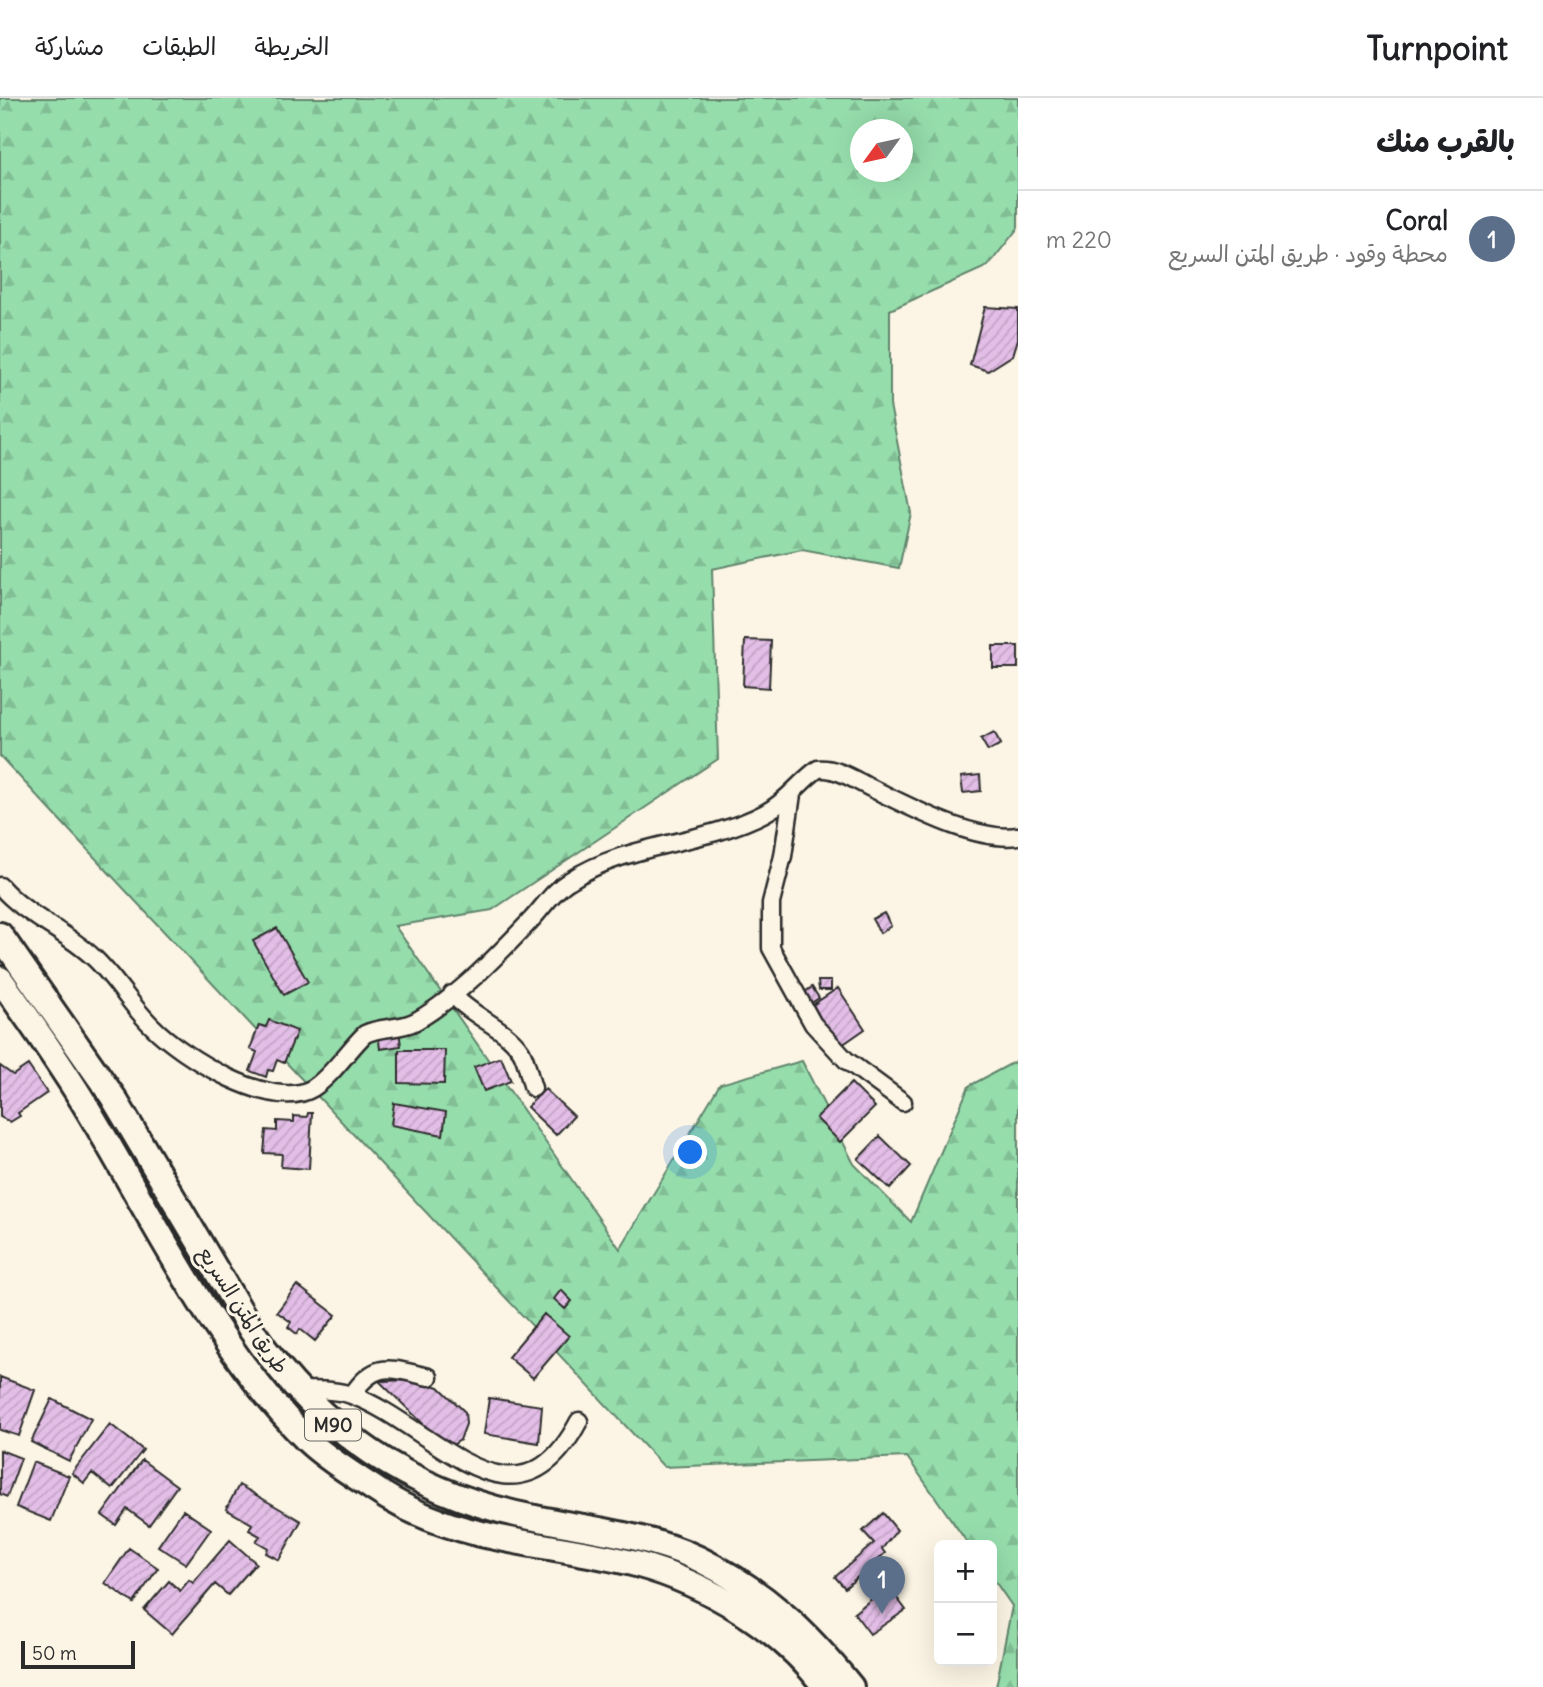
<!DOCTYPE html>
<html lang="ar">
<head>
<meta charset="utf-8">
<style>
	:root { --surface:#fff; --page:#f2f2f2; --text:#202124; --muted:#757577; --line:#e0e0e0; --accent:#0f766e }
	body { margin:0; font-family:Delius,"Playpen Sans Arabic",sans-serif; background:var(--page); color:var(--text); direction:rtl }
	.controls { position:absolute; right:21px; bottom:21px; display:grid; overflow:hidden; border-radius:10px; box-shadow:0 7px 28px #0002 }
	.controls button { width:63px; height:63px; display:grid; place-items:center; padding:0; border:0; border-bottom:2px solid var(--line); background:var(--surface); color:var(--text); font:35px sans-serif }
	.compass { position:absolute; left:850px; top:21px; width:63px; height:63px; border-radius:50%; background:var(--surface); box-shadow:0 7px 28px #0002; rotate:237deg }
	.scale { position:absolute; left:21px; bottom:18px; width:114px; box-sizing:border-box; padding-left:7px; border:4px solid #2b2b2b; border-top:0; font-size:19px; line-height:24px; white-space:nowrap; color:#2b2b2b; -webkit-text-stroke:5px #fcf5e5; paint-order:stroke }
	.you { position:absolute; left:691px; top:1055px; width:24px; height:24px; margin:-18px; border:5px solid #fff; border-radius:50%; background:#1a73e8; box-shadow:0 0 0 10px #1a73e833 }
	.badge { display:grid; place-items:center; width:46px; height:46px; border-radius:50%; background:var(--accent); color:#fff; font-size:23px; font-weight:700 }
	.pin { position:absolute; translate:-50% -58px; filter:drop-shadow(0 2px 4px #0008) }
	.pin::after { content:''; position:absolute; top:37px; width:24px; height:21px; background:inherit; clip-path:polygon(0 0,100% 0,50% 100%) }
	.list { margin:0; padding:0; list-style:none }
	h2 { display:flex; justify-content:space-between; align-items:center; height:91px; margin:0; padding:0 28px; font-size:30px }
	h2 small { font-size:23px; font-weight:400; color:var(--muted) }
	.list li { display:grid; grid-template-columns:46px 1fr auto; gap:21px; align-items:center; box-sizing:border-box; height:98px; padding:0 28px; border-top:2px solid var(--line) }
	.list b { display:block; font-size:26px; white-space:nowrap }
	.list p { margin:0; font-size:23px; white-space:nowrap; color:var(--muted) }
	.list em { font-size:23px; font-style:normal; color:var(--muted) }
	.map { position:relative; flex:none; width:1018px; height:1589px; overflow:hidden; direction:ltr }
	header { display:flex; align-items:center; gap:42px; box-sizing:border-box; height:98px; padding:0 35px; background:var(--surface); border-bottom:2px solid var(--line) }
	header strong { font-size:33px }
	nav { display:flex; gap:38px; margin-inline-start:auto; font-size:24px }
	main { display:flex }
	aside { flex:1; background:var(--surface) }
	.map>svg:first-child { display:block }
	.forest { fill:url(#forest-firs); stroke:#60846c; stroke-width:2; fill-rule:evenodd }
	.building { fill:url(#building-hatch); stroke:#2b2b2b; stroke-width:2 }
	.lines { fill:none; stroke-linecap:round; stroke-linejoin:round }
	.minor-casing { stroke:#2b2b2b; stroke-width:21 }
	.highway-casing { stroke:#2b2b2b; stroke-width:30 }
	.minor { stroke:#fcf5e5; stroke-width:16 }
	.highway { stroke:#fcf5e5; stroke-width:24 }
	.labels { text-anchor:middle; stroke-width:6; stroke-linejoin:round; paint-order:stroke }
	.shield { fill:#fcf5e5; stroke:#6a6863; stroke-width:2 }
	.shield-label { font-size:19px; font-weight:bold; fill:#2b2b2b }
	.street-label { font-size:21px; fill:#2b2b2b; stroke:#fcf5e5 }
</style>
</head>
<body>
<header>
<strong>Turnpoint</strong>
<nav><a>الخريطة</a><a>الطبقات</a><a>مشاركة</a></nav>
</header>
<main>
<aside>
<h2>بالقرب منك<small></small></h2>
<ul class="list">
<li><span class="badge" style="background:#5c6f8a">1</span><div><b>Coral</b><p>محطة وقود · طريق المتن السريع</p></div><em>220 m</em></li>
</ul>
</aside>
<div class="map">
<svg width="1018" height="1589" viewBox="0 0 1018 1589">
	<defs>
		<pattern id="forest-firs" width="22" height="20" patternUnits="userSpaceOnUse" patternTransform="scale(1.75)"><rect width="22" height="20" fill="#96ddac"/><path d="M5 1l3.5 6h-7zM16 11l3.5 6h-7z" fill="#81be94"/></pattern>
		<pattern id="building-hatch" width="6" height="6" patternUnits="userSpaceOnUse" patternTransform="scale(1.75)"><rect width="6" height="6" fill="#e3bee7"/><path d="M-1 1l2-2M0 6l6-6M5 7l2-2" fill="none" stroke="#c3a3c6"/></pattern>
	</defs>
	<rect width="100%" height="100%" fill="#fcf5e5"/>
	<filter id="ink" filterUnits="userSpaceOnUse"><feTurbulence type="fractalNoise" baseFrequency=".0143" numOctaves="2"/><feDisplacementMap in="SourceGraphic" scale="14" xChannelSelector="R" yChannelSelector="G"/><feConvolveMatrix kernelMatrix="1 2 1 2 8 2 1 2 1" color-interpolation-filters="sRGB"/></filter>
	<g filter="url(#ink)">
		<path class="forest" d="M0 0H1018V130L988 168 890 212V307L911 415 899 470 802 452 712 471 718 661 492 812 395 828 620 1151 720 986 802 963 854 1066 911 1124 969 988 1018 962V1589H996L1012 1508 992 1479V1447H969L907 1359 664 1369 0 658ZM860 32H902V74H860Z"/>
		<path class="building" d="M985 209 1018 211V241L1013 257 988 273 970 267Z
			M745 542 771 543 769 590 743 588Z
			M993 548H1018V570H993Z
			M994 634 1001 646 988 653 981 641Z
			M980 677 981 693 963 695 961 679Z
			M884 815 891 828 880 835 872 821Z
			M277 830 308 884 284 897 253 843Z
			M818 883H831V892H819Z
			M812 889 819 900 808 907 802 896Z
			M838 890 865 931 839 949 811 908Z
			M269 922 297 933 284 965 277 962 273 973 268 972 266 979 250 973 257 954 250 951 259 927 266 929Z
			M399 932 401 948 380 951 378 935Z
			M399 952H445L444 986 399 985Z
			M501 959 511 983 484 993 474 969Z
			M28 967 47 995 18 1015 20 1018 10 1024 0 1019V968L13 977Z
			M851 985 875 1009 840 1044 816 1020Z
			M545 991 574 1018 556 1037 527 1009Z
			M394 1005 446 1014 443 1037 391 1027Z
			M308 1015H312L309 1071 281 1069 282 1056 264 1055 266 1032 277 1033V1023L294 1024V1018L307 1019Z
			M880 1038 911 1068 890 1091 858 1061Z
			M297 1187 336 1217 315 1243 300 1231 297 1236 288 1229 291 1224 277 1214Z
			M561 1192 572 1203 565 1211 554 1201Z
			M544 1216 569 1238 533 1280 508 1259Z
			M0 1279 35 1292 19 1338 0 1332Z
			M415 1282 439 1289 465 1314 466 1326 460 1342 448 1350 379 1283Z
			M489 1300 542 1308 539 1345 484 1336Z
			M52 1301 91 1321 69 1363 31 1344Z
			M110 1326 143 1352 112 1391 92 1375 84 1385 72 1375Z
			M0 1352 21 1360 7 1399 0 1396Z
			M142 1362 177 1388 149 1427 127 1411 116 1427 102 1417Z
			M33 1364 69 1378 51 1423 16 1409Z
			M239 1387 301 1423 279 1462 266 1455 268 1450 256 1443 260 1438 249 1432 252 1426 226 1411Z
			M183 1412 211 1431 186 1466 158 1448Z
			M883 1415 897 1432 882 1451 885 1455 845 1490 835 1479 874 1445 863 1433Z
			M230 1442 256 1465 228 1497 215 1486 172 1536 144 1512 169 1483 180 1493 189 1482 193 1485Z
			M129 1450 158 1470 134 1505 105 1485Z
			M888 1488 906 1512 870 1536 854 1515Z"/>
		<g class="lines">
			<defs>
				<path id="minor" d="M792 696 783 758 771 805V850L813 926 846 962 903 1004
					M0 788C26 818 64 832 93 859 116 880 130 907 152 928 181 958 273 1015 313 990 333 977 348 952 365 936 381 928 400 932 416 923 459 898 498 857 532 821 544 808 554 792 569 783 628 744 704 747 765 715 788 703 799 684 818 671 835 669 853 681 869 689 909 708 973 744 1018 738
					M452 896C472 919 504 928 521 953 527 963 529 979 533 990
					M298 1292C316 1293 335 1291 351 1297 432 1325 514 1447 579 1323
					M352 1297C376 1261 391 1271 429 1279"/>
				<path id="highway" d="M0 837 113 999 252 1233C320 1333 411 1395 530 1419 585 1431 646 1436 699 1461 764 1493 806 1533 851 1589
					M0 881C31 925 63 969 90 1015 155 1124 217 1253 308 1343 327 1361 352 1376 373 1390 454 1446 545 1443 636 1466 706 1485 782 1530 825 1589"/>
			</defs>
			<use href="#minor" class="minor-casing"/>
			<use href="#highway" class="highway-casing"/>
			<use href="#minor" class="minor"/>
			<use href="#highway" class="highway"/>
		</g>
	</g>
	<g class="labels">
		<rect class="shield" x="305" y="1311.5" width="56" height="31" rx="5"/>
		<g class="shield-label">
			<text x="333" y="1334">M90</text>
		</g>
		<g class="street-label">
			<text transform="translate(243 1212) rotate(57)" y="7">طريق المتن السريع</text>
		</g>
	</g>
</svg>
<div class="controls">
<button>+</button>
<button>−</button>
</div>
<svg class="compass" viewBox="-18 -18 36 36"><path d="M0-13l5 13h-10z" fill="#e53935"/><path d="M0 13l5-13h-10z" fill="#757577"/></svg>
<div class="scale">50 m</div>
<div class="you"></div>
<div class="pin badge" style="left:882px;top:1516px;background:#5c6f8a">1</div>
</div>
</main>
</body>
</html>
